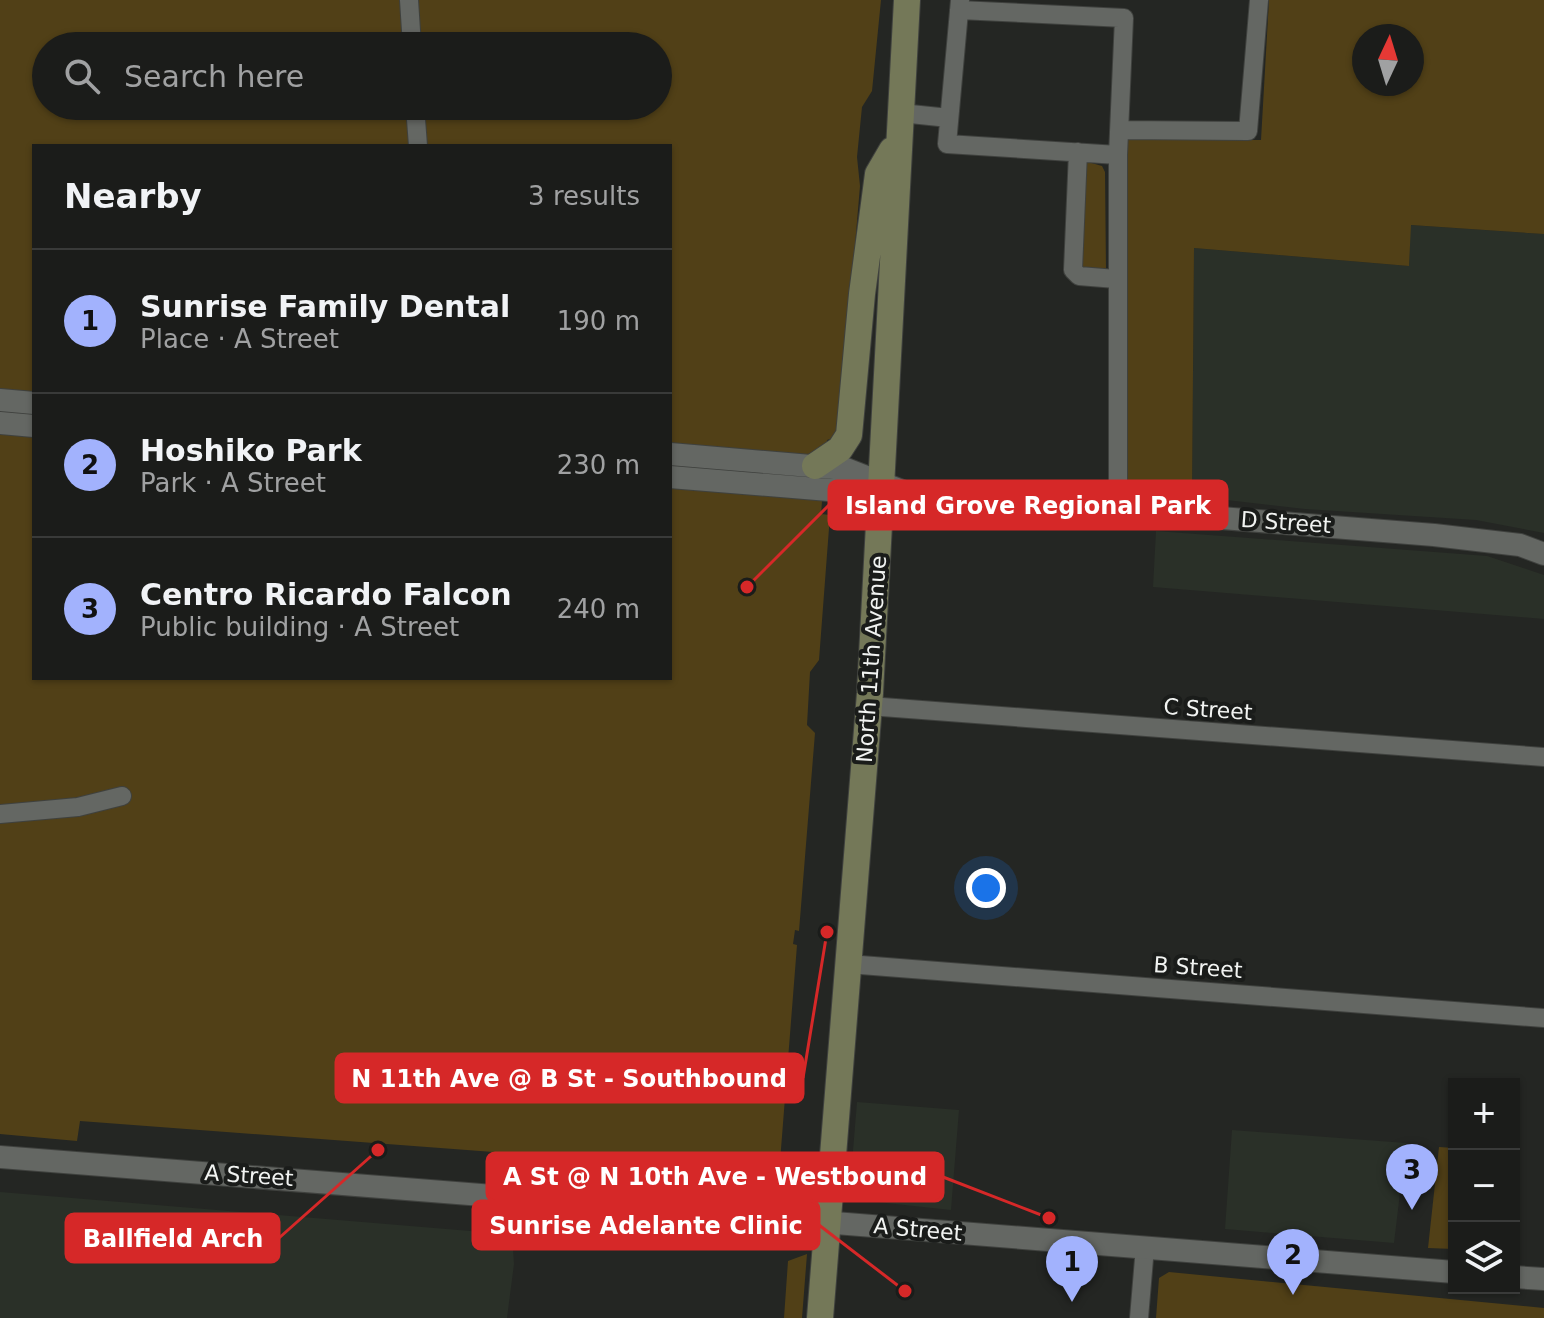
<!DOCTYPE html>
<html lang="en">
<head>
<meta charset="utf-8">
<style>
	:root { --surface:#1b1c1a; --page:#282927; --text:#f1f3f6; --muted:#a0a1a2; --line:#393a39; --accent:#a2b2fd }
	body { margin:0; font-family:"DejaVu Sans",sans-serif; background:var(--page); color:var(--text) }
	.controls { position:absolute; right:24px; bottom:24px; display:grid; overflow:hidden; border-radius:0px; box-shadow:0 2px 6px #0004 }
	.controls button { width:72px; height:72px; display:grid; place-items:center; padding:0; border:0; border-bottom:2px solid var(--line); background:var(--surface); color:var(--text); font:40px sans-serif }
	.compass { position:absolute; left:1352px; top:24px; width:72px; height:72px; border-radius:50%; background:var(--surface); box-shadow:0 2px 6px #0004; rotate:4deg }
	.you { position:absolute; left:986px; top:888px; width:28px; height:28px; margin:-20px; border:6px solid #fff; border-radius:50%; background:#1a73e8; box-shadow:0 0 0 12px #1a73e833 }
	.badge { display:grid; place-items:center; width:52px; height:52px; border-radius:50%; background:var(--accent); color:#111; font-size:26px; font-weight:700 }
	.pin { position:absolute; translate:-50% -66px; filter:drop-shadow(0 2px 4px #0008) }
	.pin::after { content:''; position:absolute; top:42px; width:28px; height:24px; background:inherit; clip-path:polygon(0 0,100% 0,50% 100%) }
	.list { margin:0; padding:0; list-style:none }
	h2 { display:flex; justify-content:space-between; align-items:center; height:104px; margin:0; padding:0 32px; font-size:34px }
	h2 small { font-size:26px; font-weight:400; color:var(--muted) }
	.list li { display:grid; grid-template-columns:52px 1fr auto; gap:24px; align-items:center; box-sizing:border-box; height:144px; padding:0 32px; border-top:2px solid var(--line) }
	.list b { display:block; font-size:30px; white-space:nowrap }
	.list p { margin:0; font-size:26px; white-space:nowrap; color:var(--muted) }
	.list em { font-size:26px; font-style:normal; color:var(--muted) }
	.icon { flex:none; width:44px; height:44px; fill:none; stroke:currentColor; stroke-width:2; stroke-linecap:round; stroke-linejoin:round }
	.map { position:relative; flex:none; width:1544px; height:1318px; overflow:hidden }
	.search { position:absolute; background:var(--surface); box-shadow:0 2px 6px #0004; left:32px; top:32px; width:640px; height:88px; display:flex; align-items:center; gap:20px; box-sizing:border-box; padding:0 28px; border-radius:44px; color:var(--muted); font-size:30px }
	.panel { position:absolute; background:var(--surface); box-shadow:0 2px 6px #0004; left:32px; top:144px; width:640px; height:536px; border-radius:0px }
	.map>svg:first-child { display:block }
	.built { fill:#2a3028 }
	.green { fill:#514017; fill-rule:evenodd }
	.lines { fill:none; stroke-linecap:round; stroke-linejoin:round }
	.minor-casing { stroke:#3f413e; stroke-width:20 }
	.tertiary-casing { stroke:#3f413e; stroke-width:24 }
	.secondary-casing { stroke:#3f413e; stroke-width:28 }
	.minor { stroke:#646763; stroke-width:18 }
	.tertiary { stroke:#646763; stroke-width:22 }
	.secondary { stroke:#747858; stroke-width:26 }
	.labels { text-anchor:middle; stroke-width:8; stroke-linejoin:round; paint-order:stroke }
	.street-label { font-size:22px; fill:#f1f3f1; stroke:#1a1c1a }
	.leader { fill:none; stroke:#d62828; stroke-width:3 }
	.callout-dot { fill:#d62828; stroke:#1a1c1a; stroke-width:3 }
	.callout { fill:#d62828; stroke:#d62828; stroke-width:3 }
	.callout-label { font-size:24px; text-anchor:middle; font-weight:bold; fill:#fff }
</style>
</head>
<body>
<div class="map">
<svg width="1544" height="1318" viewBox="0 0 1544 1318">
	<rect width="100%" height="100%" fill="#242623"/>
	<path class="built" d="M1410 225 1544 234V533L1476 520 1305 509 1192 496 1194 248 1409 266Z
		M1156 531 1487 556 1544 575V619L1153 587Z
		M857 1102 959 1110 951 1210 849 1199Z
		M1232 1130 1406 1143 1394 1243 1225 1229Z
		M0 1192 494 1233 513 1248 514 1264 507 1318H0Z"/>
	<path class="green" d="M0 0H881L872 91 862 107 857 157 860 186 840 423 833 438 827 440 821 514 830 515 819 660 810 672 807 725 815 733 799 931 795 930 793 944 797 945 778 1187 765 1191 622 1180 604 1170 586 1169V1159L80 1121 77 1141 0 1134ZM46 46H658V106H46ZM34 146H670V678H34Z
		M1269 0H1544V234L1411 225 1409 266 1194 248 1192 496 1128 493V140H1261ZM1364 36H1412V84H1364Z
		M1088 162 1102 166 1105 172 1106 271 1079 268 1081 167Z
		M1439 1147 1454 1148V1249L1428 1248Z
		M1413 1159 1433 1160 1429 1188 1408 1185Z
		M807 1254 802 1318H784L788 1261Z
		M1169 1272 1544 1308V1318H1156L1159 1278Z"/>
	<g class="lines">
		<defs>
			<path id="minor" d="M409 0 412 46
				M960 0 947 144 1118 155
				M959 10 1124 18 1118 155V509
				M415 106 418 146
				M901 113 949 118
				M1119 130 1248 131 1259 0
				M1078 152 1073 270 1079 276 1116 279
				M869 706 1544 757
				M0 814 78 807 122 796
				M848 964 1544 1018
				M1139 1318 1145 1247"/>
			<path id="tertiary" d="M0 400 34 403
				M0 423 34 426
				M670 454 846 469 907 493 1434 535 1520 545 1544 554
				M670 477 829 490 882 486
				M0 1157 1454 1272
				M1514 1277 1544 1279"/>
			<path id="secondary" d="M815 466 840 449 849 435 862 294 878 174 892 150
				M820 1318 870 693 907 0"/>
		</defs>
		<use href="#minor" class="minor-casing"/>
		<use href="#tertiary" class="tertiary-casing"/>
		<use href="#secondary" class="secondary-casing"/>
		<use href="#minor" class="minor"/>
		<use href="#tertiary" class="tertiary"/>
		<use href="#secondary" class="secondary"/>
	</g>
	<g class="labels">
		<g class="street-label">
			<text transform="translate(1286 522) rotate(4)" y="8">D Street</text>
			<text transform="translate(871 659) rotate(-86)" y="8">North 11th Avenue</text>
			<text transform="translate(1208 709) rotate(4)" y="8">C Street</text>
			<text transform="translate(1198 967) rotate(4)" y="8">B Street</text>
			<text transform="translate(249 1175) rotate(4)" y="8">A Street</text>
			<text transform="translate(918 1229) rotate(5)" y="8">A Street</text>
		</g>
	</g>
	<path class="leader" d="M747 587L829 505M827 932L803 1078M1049 1218L943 1177M905 1291L819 1225M378 1150L279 1238"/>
	<g class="callout-dot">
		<circle cx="747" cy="587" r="8"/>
		<circle cx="827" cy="932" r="8"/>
		<circle cx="1049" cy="1218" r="8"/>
		<circle cx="905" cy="1291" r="8"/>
		<circle cx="378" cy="1150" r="8"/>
	</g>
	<g class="callout">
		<rect x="829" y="481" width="398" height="48" rx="8"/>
		<rect x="336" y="1054" width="467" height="48" rx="8"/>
		<rect x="487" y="1153" width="456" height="48" rx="8"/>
		<rect x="473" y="1201" width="346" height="48" rx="8"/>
		<rect x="66" y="1214" width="213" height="48" rx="8"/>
	</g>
	<g class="callout-label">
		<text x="1028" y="514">Island Grove Regional Park</text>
		<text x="569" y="1087">N 11th Ave @ B St - Southbound</text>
		<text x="715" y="1185">A St @ N 10th Ave - Westbound</text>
		<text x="646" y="1234">Sunrise Adelante Clinic</text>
		<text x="173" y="1247">Ballfield Arch</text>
	</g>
</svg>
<div class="controls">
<button>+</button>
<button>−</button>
<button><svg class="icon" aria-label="layers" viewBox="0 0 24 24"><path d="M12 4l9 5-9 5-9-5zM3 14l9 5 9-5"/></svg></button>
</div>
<svg class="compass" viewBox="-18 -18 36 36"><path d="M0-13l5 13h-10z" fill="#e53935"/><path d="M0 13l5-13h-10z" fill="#a0a1a2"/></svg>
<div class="you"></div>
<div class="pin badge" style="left:1072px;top:1302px">1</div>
<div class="pin badge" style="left:1293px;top:1295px">2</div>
<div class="pin badge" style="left:1412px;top:1210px">3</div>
<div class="search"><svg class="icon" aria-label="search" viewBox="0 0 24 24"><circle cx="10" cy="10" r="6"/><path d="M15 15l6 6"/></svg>Search here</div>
<section class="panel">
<h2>Nearby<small>3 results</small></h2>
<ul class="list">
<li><span class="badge">1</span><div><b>Sunrise Family Dental</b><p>Place · A Street</p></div><em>190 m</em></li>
<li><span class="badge">2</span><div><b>Hoshiko Park</b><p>Park · A Street</p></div><em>230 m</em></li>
<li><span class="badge">3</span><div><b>Centro Ricardo Falcon</b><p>Public building · A Street</p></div><em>240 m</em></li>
</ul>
</section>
</div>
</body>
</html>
